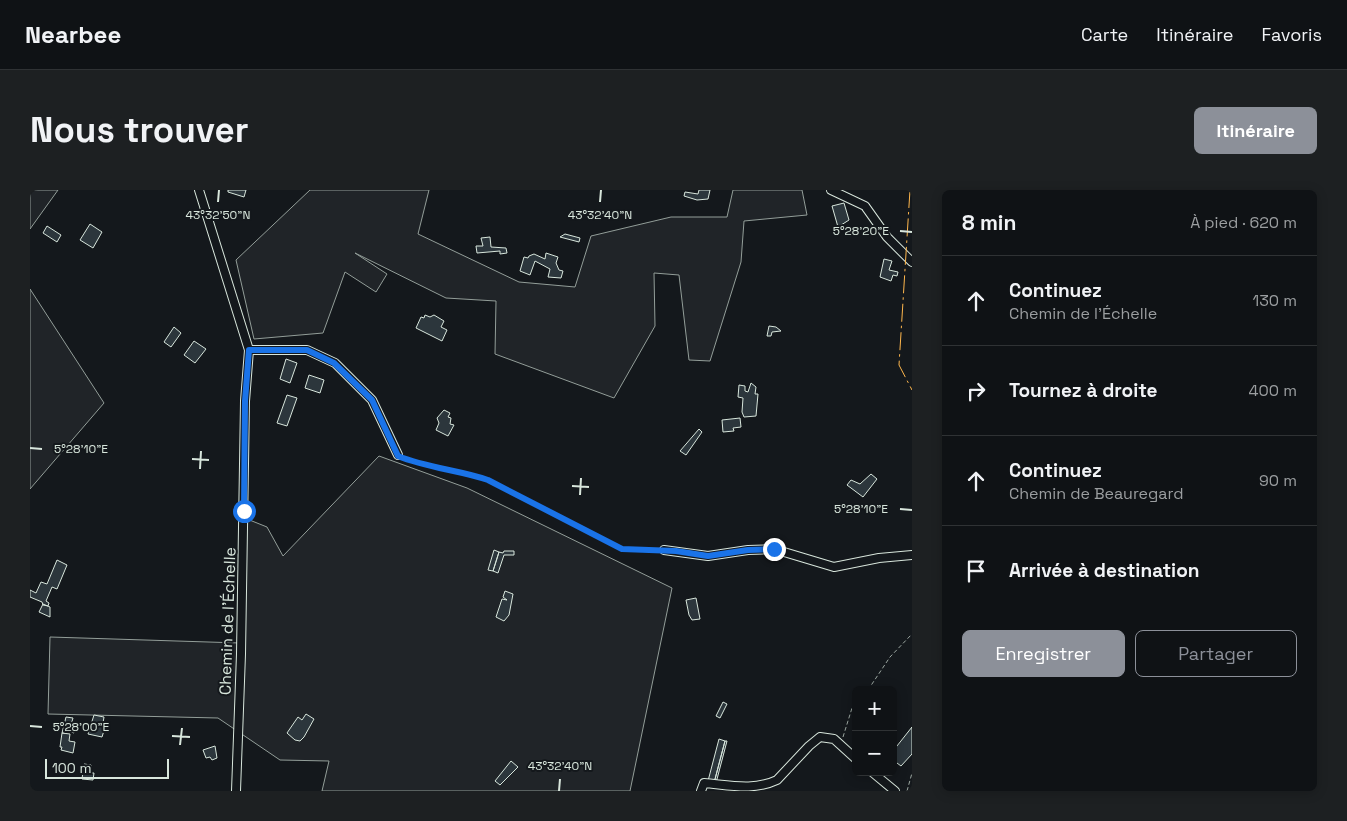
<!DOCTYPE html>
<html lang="fr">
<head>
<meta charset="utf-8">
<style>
	:root { --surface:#0f1215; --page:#1d2022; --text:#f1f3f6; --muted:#9b9ea0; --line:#2f3234; --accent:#8c9099 }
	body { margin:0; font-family:"Space Grotesk",sans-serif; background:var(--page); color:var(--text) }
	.controls { position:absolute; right:15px; bottom:15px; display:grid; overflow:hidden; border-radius:8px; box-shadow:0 2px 12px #0003 }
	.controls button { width:45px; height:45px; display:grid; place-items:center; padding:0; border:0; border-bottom:1px solid var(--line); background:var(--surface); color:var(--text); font:25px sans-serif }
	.scale { position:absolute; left:15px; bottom:12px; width:124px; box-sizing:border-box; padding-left:5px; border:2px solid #d8e6dc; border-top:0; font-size:14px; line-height:18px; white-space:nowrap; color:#d8e6dc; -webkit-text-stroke:4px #14181c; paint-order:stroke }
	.stop { position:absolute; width:15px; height:15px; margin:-11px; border:4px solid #1a73e8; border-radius:50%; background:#fff }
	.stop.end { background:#1a73e8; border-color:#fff; box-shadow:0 1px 5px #0008 }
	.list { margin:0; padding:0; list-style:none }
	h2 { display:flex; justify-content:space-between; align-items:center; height:65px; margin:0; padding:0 20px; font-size:21px }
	h2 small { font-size:16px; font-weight:400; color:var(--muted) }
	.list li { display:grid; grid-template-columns:32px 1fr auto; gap:15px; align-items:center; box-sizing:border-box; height:90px; padding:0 20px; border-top:1px solid var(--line) }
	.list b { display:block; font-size:19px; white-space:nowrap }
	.list p { margin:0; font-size:16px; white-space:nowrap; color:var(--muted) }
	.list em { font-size:16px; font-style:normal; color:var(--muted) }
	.actions { display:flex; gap:10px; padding:15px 20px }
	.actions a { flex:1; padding:11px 0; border:1px solid var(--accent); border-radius:8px; text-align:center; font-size:18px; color:var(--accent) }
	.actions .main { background:var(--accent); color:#fff }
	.icon { flex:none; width:28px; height:28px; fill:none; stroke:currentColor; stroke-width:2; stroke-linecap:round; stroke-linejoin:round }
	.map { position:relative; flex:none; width:882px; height:601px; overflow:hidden; border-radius:8px }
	header { display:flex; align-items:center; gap:30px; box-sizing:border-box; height:70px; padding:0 25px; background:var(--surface); border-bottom:1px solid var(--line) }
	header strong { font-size:24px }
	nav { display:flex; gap:28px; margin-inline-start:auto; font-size:18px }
	.intro { display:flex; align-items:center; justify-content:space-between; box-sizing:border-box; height:120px; padding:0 30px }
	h1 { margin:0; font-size:35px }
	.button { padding:12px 22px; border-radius:8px; background:var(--accent); color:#fff; font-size:18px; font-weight:700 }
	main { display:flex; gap:30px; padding:0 30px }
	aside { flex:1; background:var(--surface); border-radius:8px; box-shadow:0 2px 12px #0003 }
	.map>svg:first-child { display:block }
	.green { fill:#202428; stroke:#939e99 }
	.building { fill:#2c363c; stroke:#d8e6dc }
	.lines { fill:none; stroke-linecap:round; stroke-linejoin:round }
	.street-casing { stroke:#d8e6dc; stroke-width:10 }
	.path { stroke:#9da8a2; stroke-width:1; stroke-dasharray:4 2.5; stroke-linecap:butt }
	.street { stroke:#14181c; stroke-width:8 }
	.power { stroke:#ffb74d; stroke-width:1; stroke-dasharray:18 4 2.5 4; stroke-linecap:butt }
	.route { stroke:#1a73e8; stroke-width:6 }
	.ticks { fill:none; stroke:#d8e6dc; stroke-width:2 }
	.labels { text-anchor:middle; stroke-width:4; stroke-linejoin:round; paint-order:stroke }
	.street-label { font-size:16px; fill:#d8e6dc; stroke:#14181c }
	.ticks-label { font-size:12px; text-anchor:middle; fill:#d8e6dc; stroke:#14181c; stroke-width:4; stroke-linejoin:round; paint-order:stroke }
</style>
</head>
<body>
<header>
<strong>Nearbee</strong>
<nav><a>Carte</a><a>Itinéraire</a><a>Favoris</a></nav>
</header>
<div class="intro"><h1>Nous trouver</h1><a class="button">Itinéraire</a></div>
<main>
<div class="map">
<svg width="882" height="601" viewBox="0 0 882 601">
	<rect width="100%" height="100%" fill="#14181c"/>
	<path class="green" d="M0 0H28L0 39Z
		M280 0H399L388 44 489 92 545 97 561 46 641 27H697L703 0H772L777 25 714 31 711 72 680 171 659 170 649 85 624 83 625 136 584 208 465 164 466 111 416 108 325 63 357 84 346 102 315 82 293 143 224 149 206 70Z
		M0 99 74 213 0 299Z
		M349 266 437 298 642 398 600 601H292L299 571 250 570 188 528 18 524 20 447 210 453 212 327 237 337 253 366Z"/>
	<path class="building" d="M198 0H216L214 7 198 2Z
		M669 0H680L678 9 667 10 654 6 655 2 668 4Z
		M814 13 819 30 808 37 802 16Z
		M60 34 72 42 63 58 50 50Z
		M17 36 31 45 27 52 13 43Z
		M535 44 550 48 549 52 530 47Z
		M460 47 461 57 476 58 477 63 470 64V61L447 63 446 56H453L451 48Z
		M516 63 528 67 526 73 529 80 533 81 531 88 518 87 520 79 505 71 500 85 490 81 494 67 498 68 499 66 504 64 515 69Z
		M854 69 862 71 859 80 868 82 867 86 863 85 861 91 850 87Z
		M395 125 400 127 404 125 414 131 411 137 417 140 412 151 386 138 391 127 394 128Z
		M739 136 746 137 751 141 742 142 741 146H737Z
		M144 137 151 143 141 157 134 152Z
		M164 151 176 159 165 173 154 165Z
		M256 169 267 173 260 193 250 189Z
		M279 185 294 190 290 203 275 198Z
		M721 193 726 197 725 204H728L726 226 714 227 712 222 713 208 708 207 709 195 715 196V201L718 202Z
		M257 205 267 208 257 236 247 233Z
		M414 220 420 223 418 227 421 228 420 234 424 235 418 246 406 240 409 233 407 228Z
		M710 228 711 237 703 238 704 241 693 242 692 230Z
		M669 239 672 242 656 265 650 261Z
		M841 284 847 289 833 307 817 295 821 290 830 294Z
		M464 360 469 362 463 381 458 380Z
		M474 361H484V365H474L468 383 463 381 469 362 473 363Z
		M27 370 37 375 27 399 22 397 16 411 19 413 18 416 13 415 12 412 0 407V400L6 403 11 392 17 394Z
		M475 401 483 404 479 425 474 431 466 427 472 409 477 410 473 407Z
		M666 408 670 429 662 430 659 425 656 410Z
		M13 414 20 417V427L9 422Z
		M693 512 697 514 690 528 686 526Z
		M276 524 284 529 274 547 270 551 265 550 257 543 268 527 272 530Z
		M64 525 74 527 73 533 76 534 72 547 58 544Z
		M36 527 43 528 41 535 45 536 44 543 36 540 35 543H32Z
		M882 537V564L871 576 863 570V561Z
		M32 543 40 544 39 551 45 552 43 563 31 560 32 557H30Z
		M689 549 695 551 684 593 678 591Z
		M695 551H697L686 593H684Z
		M185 556 187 568 182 570 180 567 176 568 173 560Z
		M481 571 488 577 470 595 465 591Z
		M54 574 61 575 60 583H64L63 590 52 589Z"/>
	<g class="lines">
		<defs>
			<path id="street" d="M169 0 219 160 215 211 211 464 206 601
				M801 0 835 16 857 47 882 72
				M219 160H277L305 173 342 210 368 265
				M634 360 678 366 718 360 744 359 804 377 849 368 882 365
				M842 582 865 601
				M671 601 674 593C699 595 724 601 747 590L779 556 790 547 804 549 826 569"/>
		</defs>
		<use href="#street" class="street-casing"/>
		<path class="path" d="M375 268C401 280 431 281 458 290L592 359 626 360
			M838 500 860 467 882 444
			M813 547 822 518 826 516
			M877 601 882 583"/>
		<use href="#street" class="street"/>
		<path class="power" d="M880 0 869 175 882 200"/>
	</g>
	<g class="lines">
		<path class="route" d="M214 321 215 211 219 160H277L304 173 342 210 368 266C397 278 429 280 458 290L592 359 646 361 678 366 718 360 744 359"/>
	</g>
	<path class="ticks" d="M188 12 189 0M570 12 571 0M870 41 882 42M0 258 12 259M162 269 179 270M170 279 171 261M542 296 559 297M550 305 551 288M870 319 882 320M0 536 12 537M142 546 160 547M150 555 152 538M529 601 530 589"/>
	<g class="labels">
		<g class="street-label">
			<text transform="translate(197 431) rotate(-88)" y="6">Chemin de l’Échelle</text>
		</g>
	</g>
	<g class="ticks-label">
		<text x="188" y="29">43°32'50"N</text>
		<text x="570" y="29">43°32'40"N</text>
		<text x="831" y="45">5°28'20"E</text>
		<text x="51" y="263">5°28'10"E</text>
		<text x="831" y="323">5°28'10"E</text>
		<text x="51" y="541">5°28'00"E</text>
		<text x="530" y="580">43°32'40"N</text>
	</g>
</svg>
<div class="controls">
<button>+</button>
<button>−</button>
</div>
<div class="scale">100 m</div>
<div class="stop" style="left:214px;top:321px"></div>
<div class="stop end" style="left:744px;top:359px"></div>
</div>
<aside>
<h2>8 min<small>À pied · 620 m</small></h2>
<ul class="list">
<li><svg class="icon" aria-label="ahead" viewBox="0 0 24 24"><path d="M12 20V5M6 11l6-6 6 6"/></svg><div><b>Continuez</b><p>Chemin de l’Échelle</p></div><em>130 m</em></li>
<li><svg class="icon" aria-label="right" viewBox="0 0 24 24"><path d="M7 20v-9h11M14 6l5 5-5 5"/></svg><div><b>Tournez à droite</b></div><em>400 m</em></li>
<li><svg class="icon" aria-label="ahead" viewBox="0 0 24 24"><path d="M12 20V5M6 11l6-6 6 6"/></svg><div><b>Continuez</b><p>Chemin de Beauregard</p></div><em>90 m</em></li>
<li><svg class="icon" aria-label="arrive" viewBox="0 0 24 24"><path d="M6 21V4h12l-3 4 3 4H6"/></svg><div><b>Arrivée à destination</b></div></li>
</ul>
<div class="actions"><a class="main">Enregistrer</a><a>Partager</a></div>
</aside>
</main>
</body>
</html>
